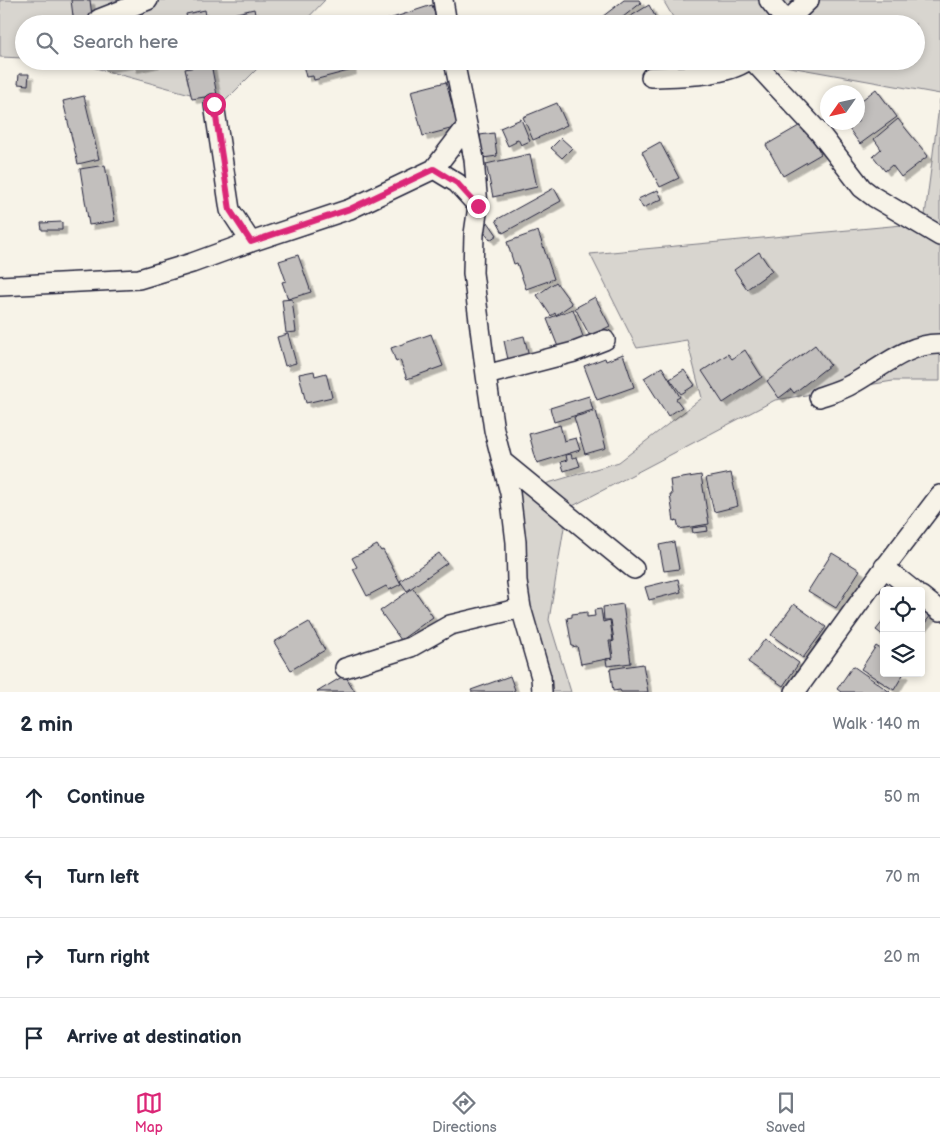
<!DOCTYPE html>
<html lang="en">
<head>
<meta charset="utf-8">
<style>
	:root { --surface:#fff; --page:#f6f6f7; --text:#1f2937; --muted:#747a83; --line:#e0e1e3; --accent:#db2777 }
	body { margin:0; font-family:"Balsamiq Sans",sans-serif; background:var(--page); color:var(--text) }
	.controls { position:absolute; right:15px; bottom:15px; display:grid; overflow:hidden; border-radius:5px; box-shadow:0 2px 8px #0003 }
	.controls button { width:45px; height:45px; display:grid; place-items:center; padding:0; border:0; border-bottom:1px solid var(--line); background:var(--surface); color:var(--text); font:25px sans-serif }
	.compass { position:absolute; left:820px; top:85px; width:45px; height:45px; border-radius:50%; background:var(--surface); box-shadow:0 2px 8px #0003; rotate:236deg }
	.stop { position:absolute; width:15px; height:15px; margin:-11px; border:4px solid #db2777; border-radius:50%; background:#fff }
	.stop.end { background:#db2777; border-color:#fff; box-shadow:0 1px 5px #0008 }
	.list { margin:0; padding:0; list-style:none }
	h2 { display:flex; justify-content:space-between; align-items:center; height:65px; margin:0; padding:0 20px; font-size:21px }
	h2 small { font-size:16px; font-weight:400; color:var(--muted) }
	.list li { display:grid; grid-template-columns:32px 1fr auto; gap:15px; align-items:center; box-sizing:border-box; height:80px; padding:0 20px; border-top:1px solid var(--line) }
	.list b { display:block; font-size:19px; white-space:nowrap }
	.list em { font-size:16px; font-style:normal; color:var(--muted) }
	.icon { flex:none; width:28px; height:28px; fill:none; stroke:currentColor; stroke-width:2; stroke-linecap:round; stroke-linejoin:round }
	.map { position:relative; flex:none; width:940px; height:692px; overflow:hidden }
	.search { position:absolute; background:var(--surface); box-shadow:0 2px 8px #0003; left:15px; right:15px; top:15px; height:55px; display:flex; align-items:center; gap:12px; box-sizing:border-box; padding:0 18px; border-radius:28px; color:var(--muted); font-size:19px }
	.sheet { height:385px; background:var(--surface) }
	nav { display:flex; justify-content:space-around; align-items:center; box-sizing:border-box; height:70px; border-top:1px solid var(--line); background:var(--surface); font-size:14px; color:var(--muted) }
	nav a { display:grid; justify-items:center; gap:2px }
	nav .on { color:var(--accent) }
	.map>svg:first-child { display:block }
	.green { fill:#d8d5cf; stroke:#7d7c85 }
	.building { fill:#c2bfbd; stroke:#22223b; filter:url(#shadow) }
	.lines { fill:none; stroke-linecap:round; stroke-linejoin:round }
	.street-casing { stroke:#22223b; stroke-width:22 }
	.street { stroke:#f7f3e8; stroke-width:19 }
	.route { stroke:#db2777; stroke-width:6 }
</style>
</head>
<body>
<div class="map">
<svg width="940" height="692" viewBox="0 0 940 692">
	<defs>
		<filter id="shadow"><feDropShadow dx="4.5" dy="4.5" stdDeviation="0" flood-color="#0004"/></filter>
	</defs>
	<rect width="100%" height="100%" fill="#f7f3e8"/>
	<filter id="ink" filterUnits="userSpaceOnUse"><feTurbulence type="fractalNoise" baseFrequency=".02" numOctaves="2"/><feDisplacementMap in="SourceGraphic" scale="10" xChannelSelector="R" yChannelSelector="G"/><feConvolveMatrix kernelMatrix="1 2 1 2 8 2 1 2 1" color-interpolation-filters="sRGB"/></filter>
	<g filter="url(#ink)">
		<path class="green" d="M0 0H325L302 24H24V58L0 57Z
			M663 0H940V94L757 61H916V24H677Z
			M70 61H265L223 103Z
			M940 99V381H893L775 400 567 509 549 620 571 692H542L511 494 619 462 702 398 687 340 637 348 590 254 924 223Z"/>
		<path class="building" d="M71 0H90L93 24H74Z
			M624 0H639L641 3 614 24H601L598 20Z
			M432 5 438 24H374Z
			M649 5 656 18 646 24H618Z
			M254 9 257 24H212L211 19Z
			M205 10 207 24H188L186 14Z
			M136 13 138 24H124L122 16Z
			M101 61H128L129 64 102 68Z
			M131 61H154L155 63 133 68Z
			M302 61H350L352 70 314 80 313 76 306 77Z
			M211 64 217 95 192 99 185 69Z
			M19 74H29L28 85 18 84Z
			M446 82 458 127 423 136 411 91Z
			M876 89 897 117 860 144 844 122H858V103Z
			M84 96 99 159 78 164 63 101Z
			M557 103 567 125 533 140 523 117Z
			M521 119 530 141 521 145 518 139 515 140 516 142 508 146 500 128Z
			M898 119 928 156 901 177 892 165 885 171 873 156 881 149 874 139Z
			M804 123 821 154 783 176 766 145Z
			M494 133 497 156 483 158 480 135Z
			M561 138 572 148 562 158 551 148Z
			M660 142 679 178 660 187 642 152Z
			M530 154 537 187 493 197 486 164Z
			M105 165 115 221 89 225 80 169Z
			M554 188 561 201 503 233 496 220Z
			M658 190 662 199 643 208 638 199Z
			M62 222V230H42L41 223Z
			M488 222 497 235 490 240 481 228Z
			M538 231 554 279 526 289 517 263 514 264 507 242Z
			M759 252 772 271 747 289 734 270Z
			M298 255 311 292 288 299 282 282 286 281 279 261Z
			M556 282 572 304 556 315 555 313 551 316 537 295Z
			M595 297 610 326 590 336 575 308Z
			M292 299 296 332 286 333 282 300Z
			M573 309 585 342 560 352 547 319Z
			M288 334 296 363 285 366 277 337Z
			M431 334 443 366 407 379 400 360 396 362 391 348Z
			M524 336 530 360 509 364 504 341Z
			M815 345 830 365 794 393 791 389 779 398 767 381Z
			M745 350 762 377 723 403 702 371 728 354 732 359Z
			M623 354 634 387 597 400 584 366 605 358 606 361Z
			M662 367 680 397 676 399 682 407 668 416 644 378Z
			M684 370 695 385 681 394 670 379Z
			M314 371 315 376 326 373 332 397 306 403 299 374Z
			M589 396 593 410 554 422 550 408Z
			M596 411 606 448 585 454 574 417Z
			M560 425 564 441 576 438 580 450 537 463 529 434Z
			M571 454 572 458 577 457 580 466 564 471 561 462 567 460 566 455Z
			M731 473 738 506 714 512 706 478Z
			M701 475 709 524 679 529 677 520 674 521 670 495H672L670 480Z
			M707 526 708 531 693 533 692 528Z
			M674 542 679 569 664 571 659 545Z
			M377 545 381 551 383 550 401 584 389 590 386 586 367 596 353 569 357 567 352 558Z
			M439 553 447 563 407 591 400 581Z
			M832 553 860 570 836 608 808 591Z
			M678 579 681 592 649 600 645 587Z
			M413 588 433 617 401 640 380 611Z
			M623 604 631 663 607 666 606 659 613 658 611 642 614 641 611 620H604L603 607Z
			M794 604 826 627 803 658 771 635Z
			M921 607 931 615 921 628Z
			M601 609 603 622 610 620 613 641H609L612 658 581 664 577 646 572 647 567 618 572 617V614L587 612V617L595 616 594 610Z
			M884 620V636L876 630Z
			M309 622 325 650 291 670 274 642Z
			M765 639 799 663 783 686 748 662Z
			M876 646 884 651V673H904L894 690 861 669Z
			M643 664 648 692H621L620 690 613 691 610 669Z
			M853 666 890 692H841L837 689Z
			M345 675 355 692H317Z
			M510 676 515 690 511 692H472L471 690Z"/>
		<g class="lines">
			<defs>
				<path id="street" d="M443 0 447 24
					M769 0 786 21
					M99 19 148 0
					M784 24 809 0
					M454 61 474 159 478 206 474 234 473 273 486 375 494 430 510 493 516 542 517 582 521 608 541 677 542 692
					M753 61 819 132 862 188 874 197 940 236
					M651 77C678 76 724 77 747 61
					M214 104 230 210 251 242
					M434 169 457 183 478 206
					M0 286 139 279 192 263 236 247 350 209 434 169 467 126
					M486 375 574 352 605 340
					M819 397C831 393 842 390 852 384 880 369 907 343 940 344
					M502 461 634 569
					M884 567 914 591
					M921 596 940 611
					M345 668 411 647 450 625 521 608
					M795 692 882 571 940 495"/>
			</defs>
			<use href="#street" class="street-casing"/>
			<use href="#street" class="street"/>
		</g>
	</g>
	<g class="lines" filter="url(#ink)">
		<path class="route" d="M214 104 230 210 251 242 350 209 434 169 457 183 478 206"/>
	</g>
</svg>
<div class="controls">
<button><svg class="icon" aria-label="locate" viewBox="0 0 24 24"><circle cx="12" cy="12" r="6"/><path d="M12 2v4M12 18v4M2 12h4M18 12h4"/></svg></button>
<button><svg class="icon" aria-label="layers" viewBox="0 0 24 24"><path d="M12 4l9 5-9 5-9-5zM3 14l9 5 9-5"/></svg></button>
</div>
<svg class="compass" viewBox="-18 -18 36 36"><path d="M0-13l5 13h-10z" fill="#e53935"/><path d="M0 13l5-13h-10z" fill="#747a83"/></svg>
<div class="stop" style="left:214px;top:104px"></div>
<div class="stop end" style="left:478px;top:206px"></div>
<div class="search"><svg class="icon" aria-label="search" viewBox="0 0 24 24"><circle cx="10" cy="10" r="6"/><path d="M15 15l6 6"/></svg>Search here</div>
</div>
<section class="sheet">
<h2>2 min<small>Walk · 140 m</small></h2>
<ul class="list">
<li><svg class="icon" aria-label="ahead" viewBox="0 0 24 24"><path d="M12 20V5M6 11l6-6 6 6"/></svg><div><b>Continue</b></div><em>50 m</em></li>
<li><svg class="icon" aria-label="left" viewBox="0 0 24 24"><path d="M17 20v-9H6M10 6l-5 5 5 5"/></svg><div><b>Turn left</b></div><em>70 m</em></li>
<li><svg class="icon" aria-label="right" viewBox="0 0 24 24"><path d="M7 20v-9h11M14 6l5 5-5 5"/></svg><div><b>Turn right</b></div><em>20 m</em></li>
<li><svg class="icon" aria-label="arrive" viewBox="0 0 24 24"><path d="M6 21V4h12l-3 4 3 4H6"/></svg><div><b>Arrive at destination</b></div></li>
</ul>
</section>
<nav>
<a class="on"><svg class="icon" aria-label="map" viewBox="0 0 24 24"><path d="M3 6l6-2 6 2 6-2v14l-6 2-6-2-6 2zM9 4v14M15 6v14"/></svg>Map</a>
<a><svg class="icon" aria-label="directions" viewBox="0 0 24 24"><path d="M12 3l9 9-9 9-9-9zM9 14v-3h6M13 9l2 2-2 2"/></svg>Directions</a>
<a><svg class="icon" aria-label="saved" viewBox="0 0 24 24"><path d="M7 4h10v16l-5-4-5 4z"/></svg>Saved</a>
</nav>
</body>
</html>
